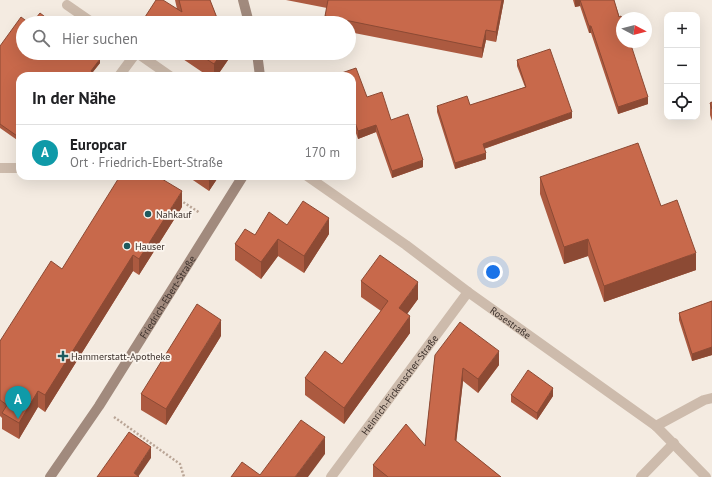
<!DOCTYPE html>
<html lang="de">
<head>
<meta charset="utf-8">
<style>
	:root { --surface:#fff; --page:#f6f6f6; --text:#202124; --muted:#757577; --line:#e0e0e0; --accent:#1f5a5e }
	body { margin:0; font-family:"PT Sans",sans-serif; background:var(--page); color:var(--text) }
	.controls { position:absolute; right:12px; top:12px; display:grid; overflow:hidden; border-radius:8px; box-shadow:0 4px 16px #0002 }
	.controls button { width:36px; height:36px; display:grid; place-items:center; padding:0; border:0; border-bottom:1px solid var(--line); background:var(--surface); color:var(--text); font:20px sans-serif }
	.compass { position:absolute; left:616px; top:12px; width:36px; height:36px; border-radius:50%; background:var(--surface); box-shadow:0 4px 16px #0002; rotate:97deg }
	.you { position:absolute; left:493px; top:272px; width:14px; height:14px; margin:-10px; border:3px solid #fff; border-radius:50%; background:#1a73e8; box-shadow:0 0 0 6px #1a73e833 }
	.badge { display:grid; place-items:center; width:26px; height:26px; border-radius:50%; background:var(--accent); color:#fff; font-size:13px; font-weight:700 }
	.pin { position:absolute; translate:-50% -33px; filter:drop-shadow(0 1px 2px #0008) }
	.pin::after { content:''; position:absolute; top:21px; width:14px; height:12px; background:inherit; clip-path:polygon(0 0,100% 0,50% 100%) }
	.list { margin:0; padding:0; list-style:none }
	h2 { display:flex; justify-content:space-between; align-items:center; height:52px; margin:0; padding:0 16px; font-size:17px }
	h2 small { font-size:13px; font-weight:400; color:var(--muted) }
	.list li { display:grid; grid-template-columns:26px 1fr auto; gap:12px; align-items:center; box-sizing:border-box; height:56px; padding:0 16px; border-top:1px solid var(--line) }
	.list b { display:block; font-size:15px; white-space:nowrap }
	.list p { margin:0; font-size:13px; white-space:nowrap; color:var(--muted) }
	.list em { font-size:13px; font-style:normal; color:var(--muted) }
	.icon { flex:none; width:22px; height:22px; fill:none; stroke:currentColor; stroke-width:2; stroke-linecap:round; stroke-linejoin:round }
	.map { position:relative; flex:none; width:712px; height:477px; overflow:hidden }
	.search { position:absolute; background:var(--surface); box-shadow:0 4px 16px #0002; left:16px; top:16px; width:340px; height:44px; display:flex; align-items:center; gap:10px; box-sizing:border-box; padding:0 14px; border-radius:22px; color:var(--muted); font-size:15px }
	.panel { position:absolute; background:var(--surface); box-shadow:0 4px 16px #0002; left:16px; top:72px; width:340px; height:108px; border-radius:12px }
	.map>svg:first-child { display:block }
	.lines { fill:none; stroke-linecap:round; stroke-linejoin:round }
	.path { stroke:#b9a596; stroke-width:2.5; stroke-dasharray:2 2; stroke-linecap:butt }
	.lane { stroke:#cdbbac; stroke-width:10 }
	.street { stroke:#cdbbac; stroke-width:10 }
	.secondary { stroke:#a18a7d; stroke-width:10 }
	.wall { fill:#ac5a40 }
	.shaded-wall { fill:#8c4a34 }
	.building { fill:#c8694b; stroke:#8c4a34 }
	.poi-dot { fill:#1f5a5e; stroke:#fbf5ee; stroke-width:1.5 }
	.labels { text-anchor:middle; stroke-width:3.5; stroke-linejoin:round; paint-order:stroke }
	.poi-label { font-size:10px; fill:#3b302b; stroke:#fbf5ee; text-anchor:start }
	.street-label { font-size:10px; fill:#3b302b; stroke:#fbf5ee }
</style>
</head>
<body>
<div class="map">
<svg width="712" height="477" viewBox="0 0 712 477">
	<rect width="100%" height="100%" fill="#f4ebe1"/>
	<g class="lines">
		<path class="path" d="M180 200 200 213
			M114 417 180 464 184 477"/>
		<path class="lane" d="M119 76 136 53
			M0 168H20
			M641 477 674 443"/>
		<g class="street">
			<path d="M67 5 93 23"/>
			<path d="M137 53 170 76"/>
			<path id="s1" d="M307 176 406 245 468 292 656 426 706 477"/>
			<path d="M656 426 704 400 712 398"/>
			<path id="s2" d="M331 477 468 292"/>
		</g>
		<g class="secondary">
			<path d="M243 0 249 23"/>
			<path d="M257 53 260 76"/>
			<path id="s3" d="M50 477 99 406 243 176"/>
		</g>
	</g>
	<path class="wall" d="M175 0H210L219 23H145V17L177 9Z
		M286 0H504L496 42 486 40 482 58 349 32V23H325V16L327 8Z
		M573 0H614L648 104 618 114 591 33H589L580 6 575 7Z
		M29 23 100 63 93 72 20 76V142L0 128V46Z
		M174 53H228V60L217 76H208Z
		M517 60 572 118 484 149 486 159 455 169 437 112V106L470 105 525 87 517 66Z
		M352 76 367 97 391 120 423 167 392 178 376 132 358 139 352 122Z
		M712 102V121L710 115V103Z
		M187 176H219L209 191Z
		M540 177 661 206 696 270 604 302 588 256 564 264 540 194Z
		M182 207 139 275 133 271 45 412 38 407 19 439 2 429V418L0 416V341L62 269Z
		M287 225 329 234 304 273 278 256 261 279 235 260V244L255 235Z
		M361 281 418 299 407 314 410 333 344 424 305 395V378L342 364 381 311 361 297Z
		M712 301V355L692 361 679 320V313Z
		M221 336 166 425 141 410V394Z
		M435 355 499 365 478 393 463 381 456 441 501 477H373V465L425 446Z
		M511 395 553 396 537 420 511 402Z"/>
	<path class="shaded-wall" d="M502 0H504L496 42V32Z
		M575 0H580V6L575 7Z
		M589 26H591V33H589Z
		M486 30V40L482 58V48Z
		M222 53H228V60L217 76H214V64Z
		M100 59V63L91 74V71Z
		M648 97V104L618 114V107Z
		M572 112V118L483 149V144Z
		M376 125V132L358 139V131Z
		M486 153V159L455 169V163Z
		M423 160V167L392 178V171Z
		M212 176H219L209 191V180Z
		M182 191V207L139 275V259Z
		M329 218V234L304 273V256Z
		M278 239V256L261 279V262Z
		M588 239V256L564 264V247Z
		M696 253V270L604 302V286Z
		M133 255V271L45 412V395Z
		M418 282V299L399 325V308Z
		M410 316V333L344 424V408Z
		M221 320V336L166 425V409Z
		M712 347V355L692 361V354Z
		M499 351V365L478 393V379Z
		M463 368V381L455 453V440Z
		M553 388V396L537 420V413Z
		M38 391V407L19 439V423Z
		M325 437V454L308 477H295Z
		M151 447V458L138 477 134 473Z"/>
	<path class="building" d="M156 0H163L182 12 179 0H210L219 23H153L145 17Z
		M328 0H502L496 32 486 30 482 48 325 16Z
		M580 0H614L619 17 621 16 622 18V42H630L648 97 618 107 591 26H589Z
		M40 13 53 23H32Z
		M21 17 29 23H23V53H92L100 59 91 71 98 76H20V138L0 124V46Z
		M550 49 572 112 483 144 486 153 455 163 437 106 467 96 470 105 526 87 517 60Z
		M197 53H222L214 64Z
		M356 68 367 97 382 92 391 120 408 114 423 160 392 171 376 125 358 131 352 114V76H333Z
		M712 102V109L710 103Z
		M638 143 661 206 677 200 696 253 604 286 588 239 564 247 540 177Z
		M120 176H157L182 191 139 259 133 255 45 395 38 391 19 423 2 413 7 405 0 400V341L51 261 62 269Z
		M203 176H212L209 180Z
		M303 201 329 218 304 256 278 239 261 262 235 244 245 229 255 235 269 212 287 225Z
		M380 255 418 282 399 308 410 316 344 408 305 378 325 351 342 364 388 301 361 281Z
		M712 301V347L692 354 679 313Z
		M197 304 221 320 166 409 141 394Z
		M460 322 499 351 478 379 463 368 455 440 501 477H388L373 465 406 424 425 446 435 355Z
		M528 370 553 388 537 413 511 395Z
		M301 420 325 437 295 477H231L242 462 260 475Z
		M129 432 151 447 134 473 139 477H97Z"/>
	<g class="poi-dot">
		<circle cx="148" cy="214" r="4"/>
		<circle cx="127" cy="246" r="4"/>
		<path d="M61 350h4v4h4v4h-4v4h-4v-4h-4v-4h4z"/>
	</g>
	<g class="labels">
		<g class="poi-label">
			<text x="156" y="218">Nahkauf</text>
			<text x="135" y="250">Hauser</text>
			<text x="71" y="360">Hammerstatt-Apotheke</text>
		</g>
		<g class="street-label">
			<text dy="4" stroke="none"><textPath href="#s3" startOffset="215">Friedrich-Ebert-Straße</textPath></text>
			<text dy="4" stroke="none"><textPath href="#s1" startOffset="251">Rosestraße</textPath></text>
			<text dy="4" stroke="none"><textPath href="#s2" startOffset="115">Heinrich-Fickenscher-Straße</textPath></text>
		</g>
	</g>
</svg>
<div class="controls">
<button>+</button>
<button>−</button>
<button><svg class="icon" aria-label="locate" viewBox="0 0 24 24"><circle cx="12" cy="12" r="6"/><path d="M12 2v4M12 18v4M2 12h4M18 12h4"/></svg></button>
</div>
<svg class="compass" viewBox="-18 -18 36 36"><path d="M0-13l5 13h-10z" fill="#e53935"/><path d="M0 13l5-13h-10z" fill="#757577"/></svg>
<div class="you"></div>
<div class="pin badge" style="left:18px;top:419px;background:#0f9aa8">A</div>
<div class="search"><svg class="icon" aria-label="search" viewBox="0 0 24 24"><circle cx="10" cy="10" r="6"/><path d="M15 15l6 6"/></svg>Hier suchen</div>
<section class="panel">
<h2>In der Nähe<small></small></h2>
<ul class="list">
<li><span class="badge" style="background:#0f9aa8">A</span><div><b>Europcar</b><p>Ort · Friedrich-Ebert-Straße</p></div><em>170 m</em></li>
</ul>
</section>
</div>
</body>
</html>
